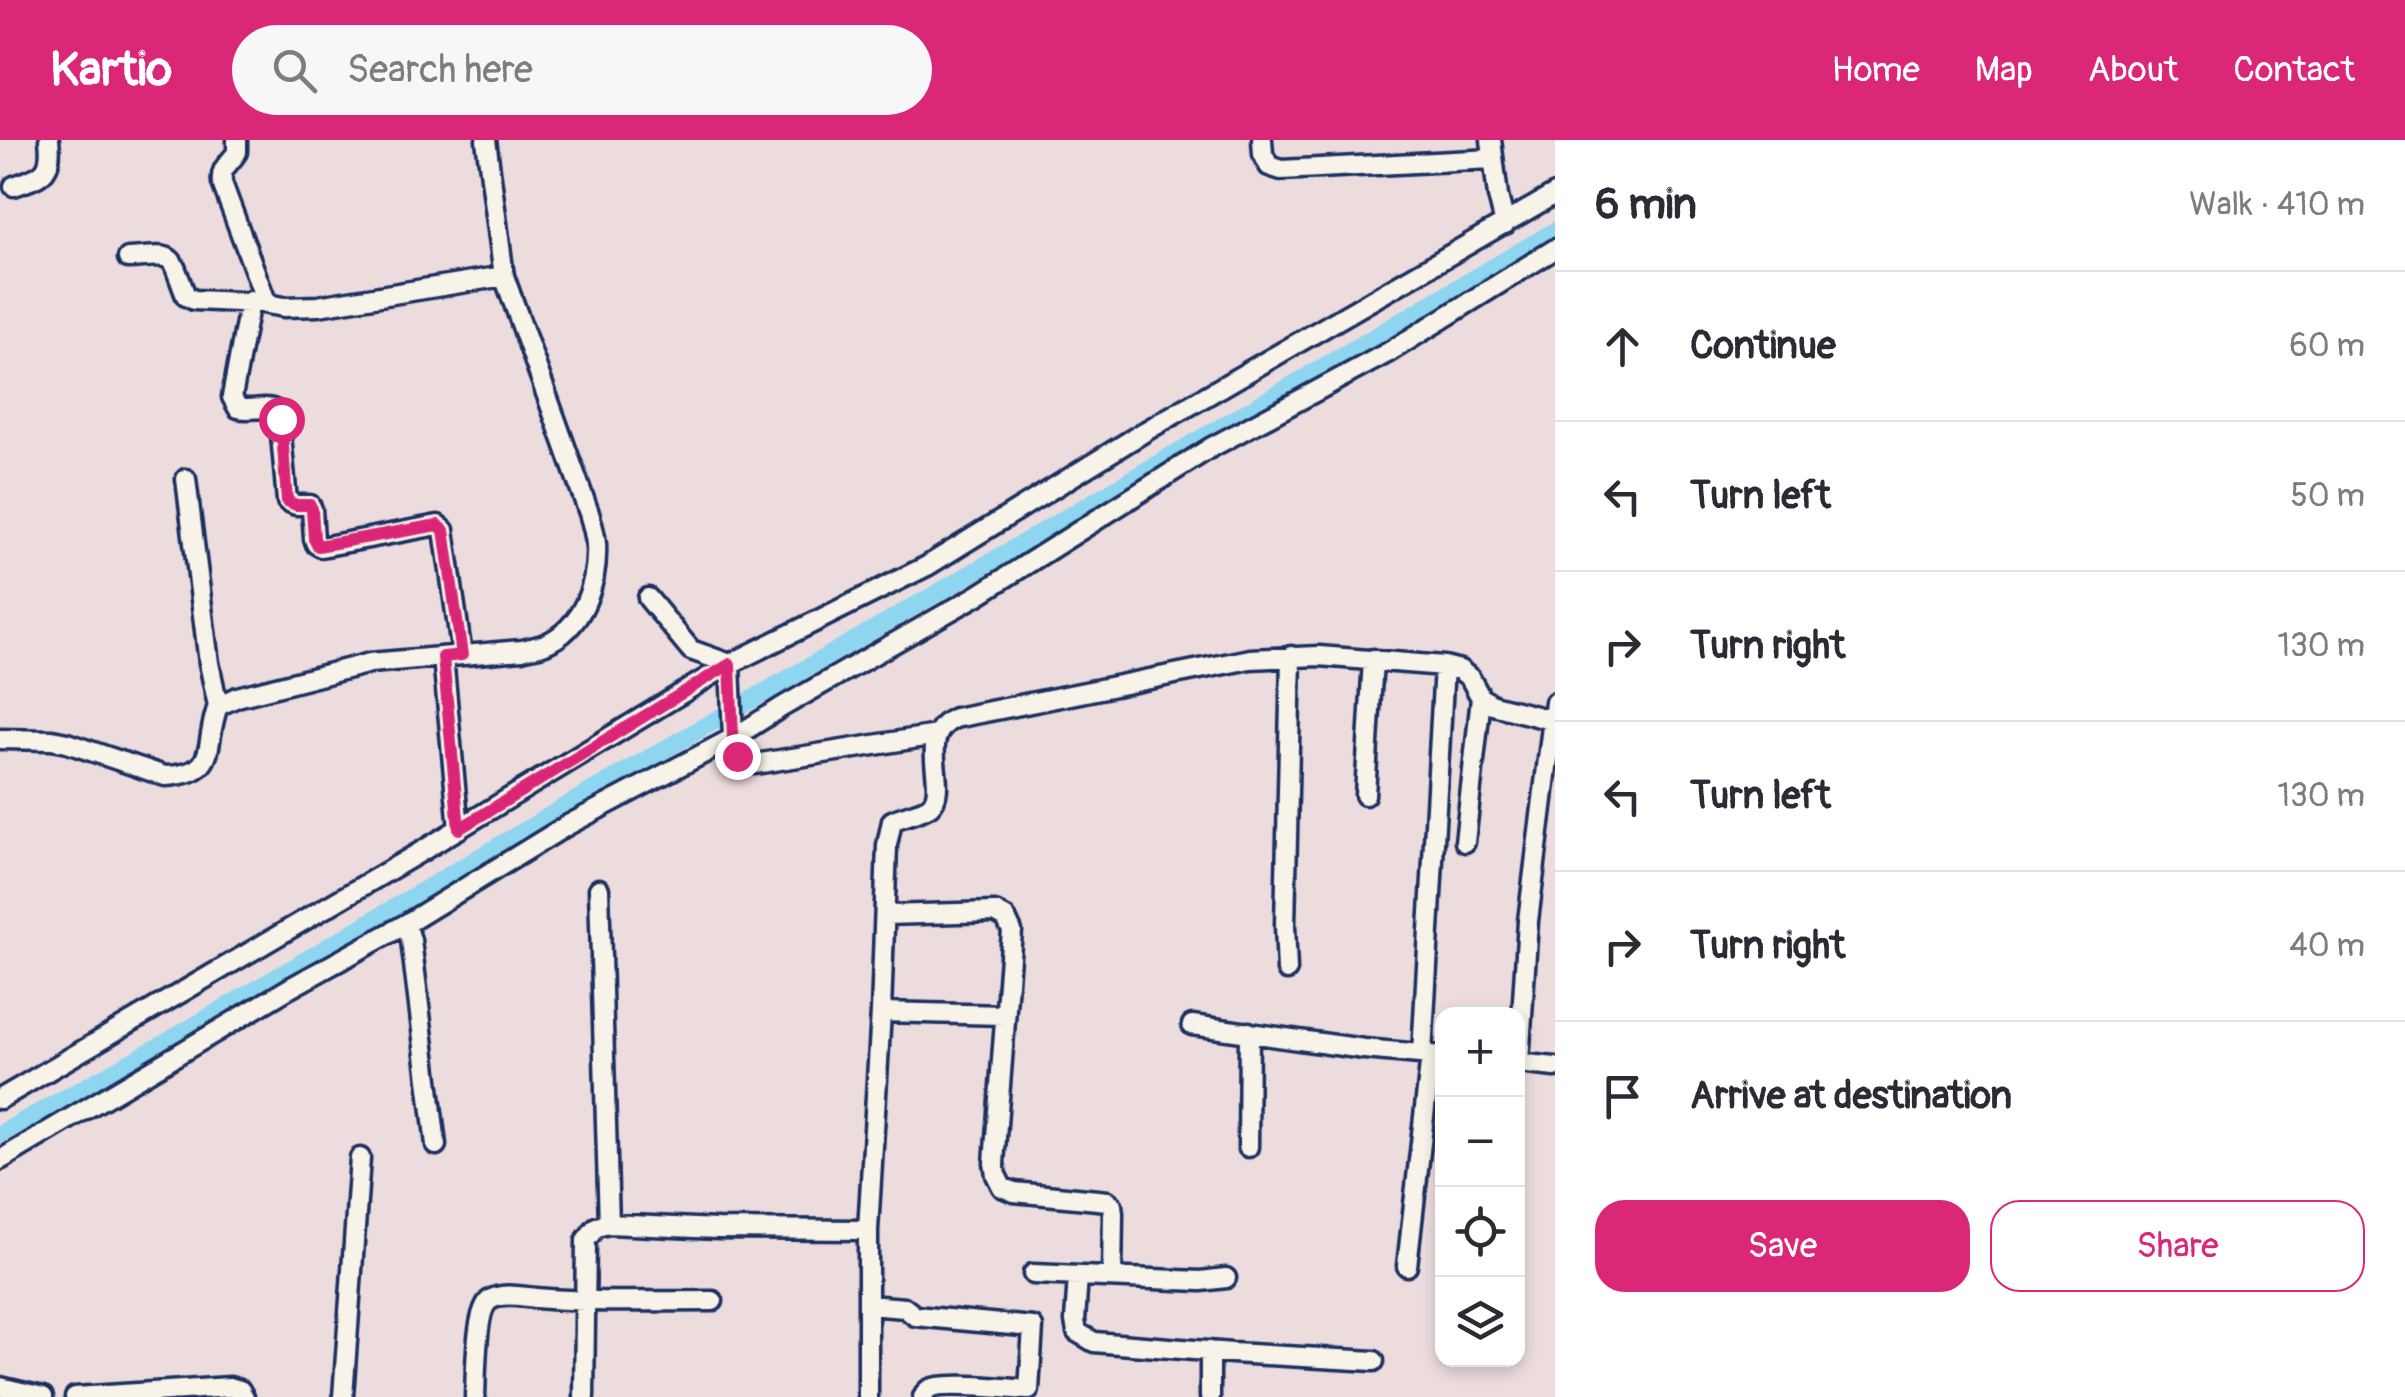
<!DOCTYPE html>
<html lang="en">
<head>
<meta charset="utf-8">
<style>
	:root { --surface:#fff; --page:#f7f7f7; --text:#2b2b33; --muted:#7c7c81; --line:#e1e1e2; --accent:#db2777 }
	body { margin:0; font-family:Pangolin,sans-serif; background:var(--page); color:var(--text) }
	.controls { position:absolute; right:30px; bottom:30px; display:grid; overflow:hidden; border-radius:20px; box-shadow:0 5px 15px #0003 }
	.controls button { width:90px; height:90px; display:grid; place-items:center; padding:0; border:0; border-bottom:2px solid var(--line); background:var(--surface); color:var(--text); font:50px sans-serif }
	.stop { position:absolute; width:30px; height:30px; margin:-22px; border:8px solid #db2777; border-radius:50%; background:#fff }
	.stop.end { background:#db2777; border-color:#fff; box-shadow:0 2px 10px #0008 }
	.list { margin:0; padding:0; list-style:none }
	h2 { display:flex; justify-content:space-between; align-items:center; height:130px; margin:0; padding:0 40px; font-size:42px }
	h2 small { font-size:32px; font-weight:400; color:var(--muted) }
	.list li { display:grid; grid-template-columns:65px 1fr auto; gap:30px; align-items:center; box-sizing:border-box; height:150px; padding:0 40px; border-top:2px solid var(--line) }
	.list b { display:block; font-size:38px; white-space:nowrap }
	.list em { font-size:32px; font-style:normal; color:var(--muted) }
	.actions { display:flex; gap:20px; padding:30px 40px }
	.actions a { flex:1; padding:22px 0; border:2px solid var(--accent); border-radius:30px; text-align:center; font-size:35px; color:var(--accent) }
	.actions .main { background:var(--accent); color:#fff }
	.icon { flex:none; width:55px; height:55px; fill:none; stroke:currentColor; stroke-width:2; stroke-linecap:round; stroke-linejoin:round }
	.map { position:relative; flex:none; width:1555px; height:1257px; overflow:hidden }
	header { display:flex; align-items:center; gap:60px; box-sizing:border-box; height:140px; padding:0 50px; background:var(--accent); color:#fff }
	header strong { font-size:48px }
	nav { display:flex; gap:55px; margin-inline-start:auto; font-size:35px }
	.search { width:700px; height:90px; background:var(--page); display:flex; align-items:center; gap:25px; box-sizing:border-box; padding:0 35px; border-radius:55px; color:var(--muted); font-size:38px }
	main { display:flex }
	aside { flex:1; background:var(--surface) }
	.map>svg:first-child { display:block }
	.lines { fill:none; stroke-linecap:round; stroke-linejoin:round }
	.canal { stroke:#8ed6f0; stroke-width:18 }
	.minor-casing { stroke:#1b2f5e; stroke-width:25 }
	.minor { stroke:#f7f3e8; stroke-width:18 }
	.route { stroke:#db2777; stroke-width:12 }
</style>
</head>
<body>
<header>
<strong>Kartio</strong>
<div class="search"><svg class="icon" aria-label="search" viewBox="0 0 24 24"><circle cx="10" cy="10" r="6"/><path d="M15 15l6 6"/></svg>Search here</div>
<nav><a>Home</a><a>Map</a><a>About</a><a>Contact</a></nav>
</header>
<main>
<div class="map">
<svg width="1555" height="1257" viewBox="0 0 1555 1257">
	<rect width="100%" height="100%" fill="#ecdcde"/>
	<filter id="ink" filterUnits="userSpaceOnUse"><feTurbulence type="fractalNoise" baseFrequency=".01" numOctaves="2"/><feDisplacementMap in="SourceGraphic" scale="20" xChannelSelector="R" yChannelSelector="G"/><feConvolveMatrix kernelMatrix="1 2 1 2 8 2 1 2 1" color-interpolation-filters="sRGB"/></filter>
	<g filter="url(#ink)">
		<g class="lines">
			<path class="canal" d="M0 994 162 905 578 659 953 444 1555 91"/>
			<defs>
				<path id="minor" d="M237 0V12C229 25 220 27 222 43L267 164 284 167 318 166 504 136
					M1262 0 1263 14 1269 26 1281 30 1492 19
					M1491 0 1498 56 1505 84
					M14 46C42 36 53 34 49 0
					M128 118C179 115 168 111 186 156L194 160 261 163
					M250 161 232 257 238 268C251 272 269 263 279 273L287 361 296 365H310L312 369 314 399 316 404 321 407 438 385 444 390 462 515
					M186 339 209 523 218 566
					M648 458 691 510 730 524 733 598 741 622 755 624 937 595
					M443 517 459 689
					M0 599 52 600 67 603 165 636C221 634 203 605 218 566L237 557 370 523 522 510C529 508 538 507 545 504 583 488 598 443 596 404 595 394 592 383 589 373L504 136 486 0
					M1365 655 1373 519
					M1465 702 1481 558
					M599 749 609 1084
					M885 775 995 772 1006 778 1012 791 994 1023 996 1035 1002 1047 1014 1052 1108 1061 1112 1065 1113 1074 1112 1137
					M406 784 411 800 436 1005
					M1287 830 1285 786 1291 516
					M881 872 1005 875
					M1192 885 1364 909 1442 916
					M1422 914 1444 526
					M1518 923 1555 927
					M1519 923 1528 781 1555 562
					M0 959 422 711 730 524 927 426 1144 292 1555 54
					M1248 1007 1249 892
					M0 1020 288 849 406 784 566 686 733 598 782 567 978 455 1210 308 1389 212 1555 109
					M1407 1126 1431 915
					M1033 1134 1201 1141 1226 1138
					M1078 1136 1075 1181 1077 1192 1094 1202 1232 1213 1374 1221
					M868 1165 905 1168 915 1176 1033 1187 1029 1250C1011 1249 939 1241 928 1250 925 1252 925 1255 923 1257
					M1210 1211V1257
					M0 1247 43 1257
					M75 1257 230 1247 240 1250 244 1257
					M343 1257 360 1018
					M475 1257C476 1238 475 1170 490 1160 502 1152 523 1157 536 1158 595 1163 654 1161 713 1161
					M584 1257 586 1100 596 1087 609 1084 717 1089 868 1090
					M868 1257V1090L881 872 887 705 892 681C901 676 923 672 930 666 951 647 914 596 955 578L1250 519 1319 516 1444 526 1460 530 1470 538 1481 558 1493 565 1555 581"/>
			</defs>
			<use href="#minor" class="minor-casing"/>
			<use href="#minor" class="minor"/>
		</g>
	</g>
	<g class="lines" filter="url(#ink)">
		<path class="route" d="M281 279 287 361 296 365H310L312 369 314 399 318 406 438 385 444 390 462 515 443 517 459 689 730 524 733 598 737 616"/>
	</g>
</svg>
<div class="controls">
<button>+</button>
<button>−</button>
<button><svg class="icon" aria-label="locate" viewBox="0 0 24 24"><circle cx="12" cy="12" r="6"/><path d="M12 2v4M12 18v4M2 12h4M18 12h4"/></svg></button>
<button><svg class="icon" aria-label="layers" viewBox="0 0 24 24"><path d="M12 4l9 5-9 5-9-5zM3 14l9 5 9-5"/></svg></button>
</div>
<div class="stop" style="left:281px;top:279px"></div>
<div class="stop end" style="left:737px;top:616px"></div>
</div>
<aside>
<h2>6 min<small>Walk · 410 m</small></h2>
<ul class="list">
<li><svg class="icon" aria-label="ahead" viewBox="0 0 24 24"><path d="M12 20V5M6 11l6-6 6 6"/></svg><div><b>Continue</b></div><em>60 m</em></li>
<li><svg class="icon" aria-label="left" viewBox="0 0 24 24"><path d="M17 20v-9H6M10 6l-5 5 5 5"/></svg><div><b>Turn left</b></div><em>50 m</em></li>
<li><svg class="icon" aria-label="right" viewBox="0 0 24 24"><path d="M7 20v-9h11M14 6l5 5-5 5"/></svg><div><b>Turn right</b></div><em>130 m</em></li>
<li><svg class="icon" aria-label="left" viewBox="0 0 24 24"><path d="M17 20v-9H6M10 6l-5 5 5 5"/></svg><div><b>Turn left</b></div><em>130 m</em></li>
<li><svg class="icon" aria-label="right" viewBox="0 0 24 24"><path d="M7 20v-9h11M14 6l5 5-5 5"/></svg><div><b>Turn right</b></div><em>40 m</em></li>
<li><svg class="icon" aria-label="arrive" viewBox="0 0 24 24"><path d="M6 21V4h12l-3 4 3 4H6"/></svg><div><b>Arrive at destination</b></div></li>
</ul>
<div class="actions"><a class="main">Save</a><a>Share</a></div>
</aside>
</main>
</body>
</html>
